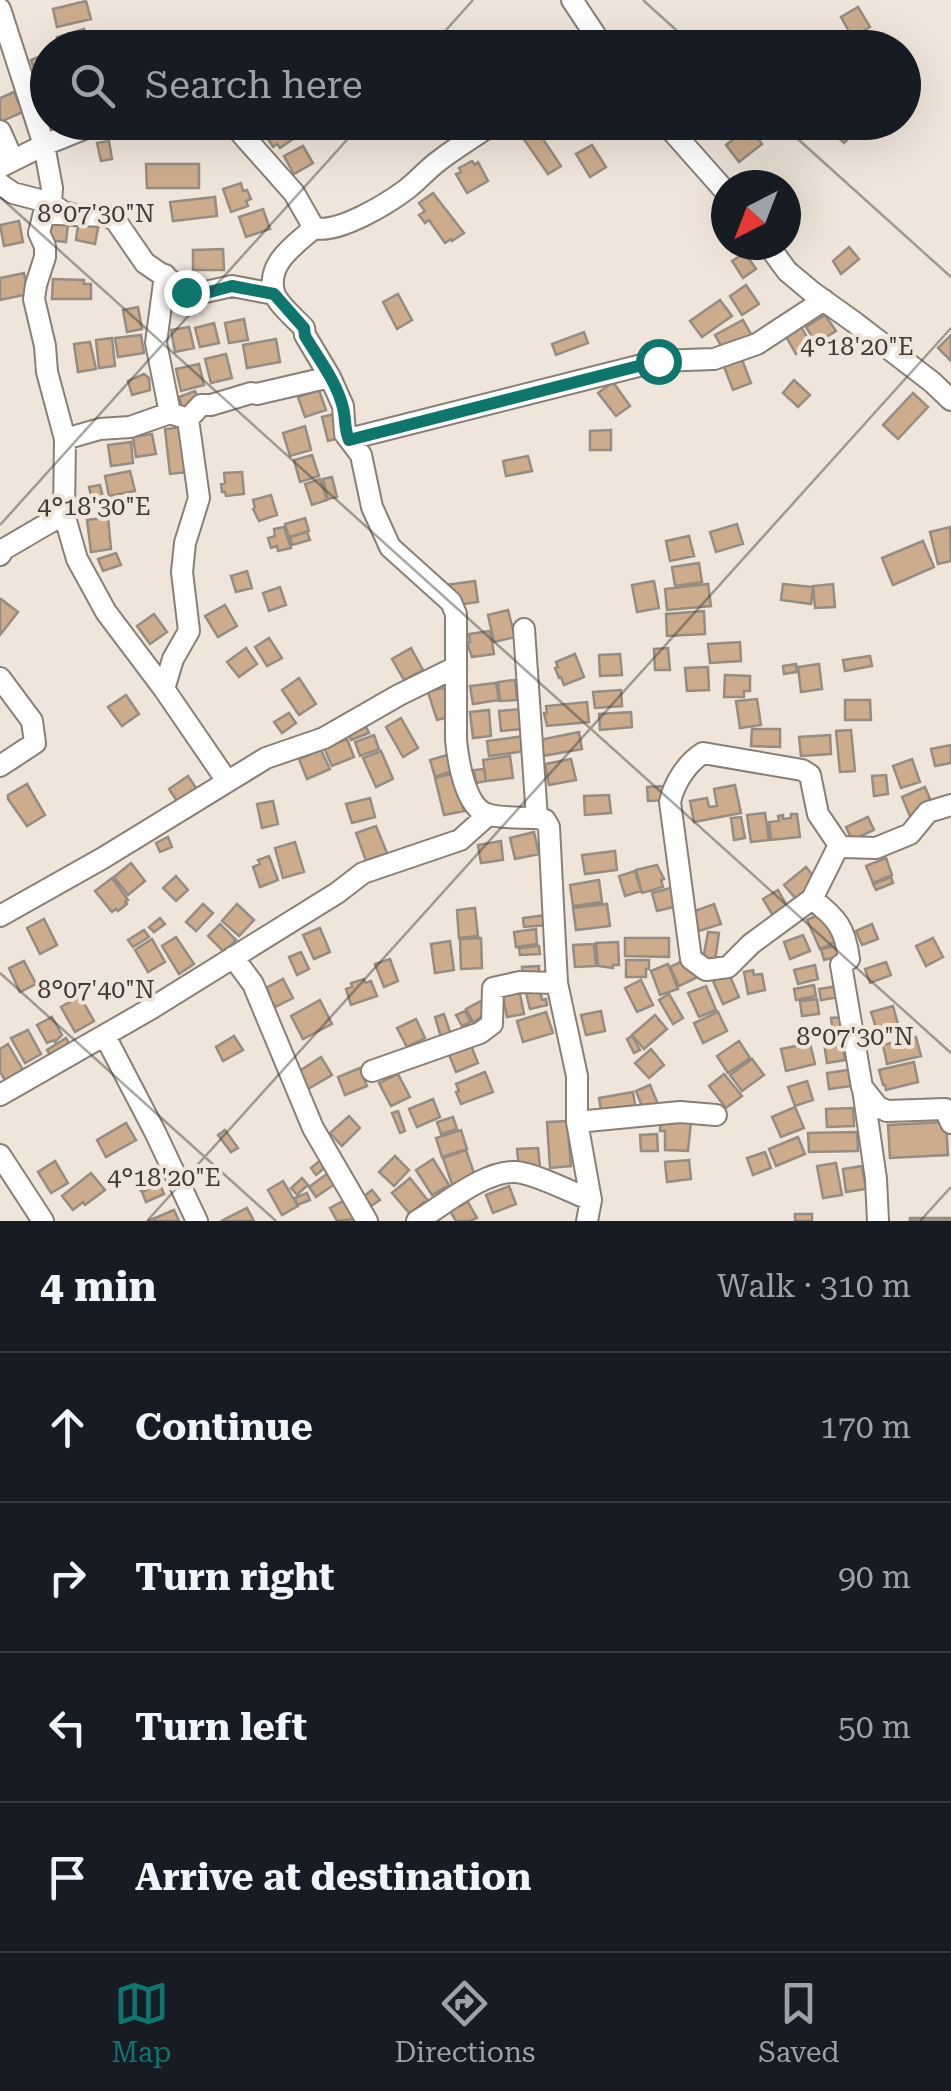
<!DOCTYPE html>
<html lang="en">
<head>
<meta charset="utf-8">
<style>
	:root { --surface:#171b24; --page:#242831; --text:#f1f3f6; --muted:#9ea1a6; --line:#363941; --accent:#0f766e }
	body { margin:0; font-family:"Roboto Serif",serif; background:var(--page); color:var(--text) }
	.compass { position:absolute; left:711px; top:170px; width:90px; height:90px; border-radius:50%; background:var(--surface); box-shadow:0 10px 40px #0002; rotate:222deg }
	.stop { position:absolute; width:30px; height:30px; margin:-22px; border:8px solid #0f766e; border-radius:50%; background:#fff }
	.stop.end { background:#0f766e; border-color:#fff; box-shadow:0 2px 10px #0008 }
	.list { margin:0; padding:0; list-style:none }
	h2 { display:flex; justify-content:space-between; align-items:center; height:130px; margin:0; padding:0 40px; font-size:42px }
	h2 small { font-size:32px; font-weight:400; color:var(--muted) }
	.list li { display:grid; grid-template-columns:65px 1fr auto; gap:30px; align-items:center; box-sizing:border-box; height:150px; padding:0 40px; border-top:2px solid var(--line) }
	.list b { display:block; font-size:38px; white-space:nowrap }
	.list em { font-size:32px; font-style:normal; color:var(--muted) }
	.icon { flex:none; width:55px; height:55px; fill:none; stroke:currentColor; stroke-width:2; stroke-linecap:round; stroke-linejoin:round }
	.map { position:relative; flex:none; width:951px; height:1221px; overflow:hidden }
	.search { position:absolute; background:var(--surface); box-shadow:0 10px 40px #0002; left:30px; right:30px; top:30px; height:110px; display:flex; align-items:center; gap:25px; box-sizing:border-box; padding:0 35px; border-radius:55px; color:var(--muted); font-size:38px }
	.sheet { height:730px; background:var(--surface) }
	nav { display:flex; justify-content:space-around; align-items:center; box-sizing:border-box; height:140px; border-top:2px solid var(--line); background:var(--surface); font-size:28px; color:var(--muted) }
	nav a { display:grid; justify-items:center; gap:5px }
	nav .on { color:var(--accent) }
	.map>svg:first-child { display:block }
	.building { fill:#ccac8d; stroke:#968c81; stroke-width:2.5 }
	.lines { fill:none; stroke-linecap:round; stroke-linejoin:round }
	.minor-casing { stroke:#8a7f75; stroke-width:24 }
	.minor { stroke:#fff; stroke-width:20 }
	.route { stroke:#0f766e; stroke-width:12 }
	.ticks { fill:none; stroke:#3f3b36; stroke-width:2.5; stroke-opacity:0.45 }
	.ticks-label { font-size:25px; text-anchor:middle; fill:#3f3b36; stroke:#f0e5da; stroke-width:8; stroke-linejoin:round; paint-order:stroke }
</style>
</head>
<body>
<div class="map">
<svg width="951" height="1221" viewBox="0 0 951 1221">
	<rect width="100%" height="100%" fill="#f0e5da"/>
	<path class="building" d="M86 1 91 19 57 27 53 9Z
		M858 7 870 27 852 37 841 17Z
		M84 29 90 47 60 48 57 37Z
		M43 55 47 64 34 69 31 60Z
		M14 92 23 112 0 122V98Z
		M177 122H199L201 128 180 134Z
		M279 122H286L296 137 280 148 277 144 273 147 268 139 272 136 268 130Z
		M517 122H542L535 127 561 166 548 174 514 125Z
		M839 122 853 134 844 143 831 131Z
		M749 127 762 144 739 162 726 145Z
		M109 141 112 159 101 161 97 143Z
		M592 145 606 167 590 177 576 154Z
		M303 146 313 163 294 174 284 156Z
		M472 161 475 165 478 162 488 181 467 193 456 174 461 172 459 168Z
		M146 164H199V188H147Z
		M241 183 243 191 247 190 251 199 246 201 248 206 231 212 223 189Z
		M433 193 464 233 452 241 451 239 445 243 429 220 425 223 419 215 425 211 419 203Z
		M215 197 217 216 173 221 170 202Z
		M263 209 270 229 246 237 239 217Z
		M79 219 99 223 95 244 76 240Z
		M19 221 23 242 4 246 0 225Z
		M49 222 68 224 66 242 48 240Z
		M849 247 859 259 841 274 833 261Z
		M223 249 224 270H193V250Z
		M745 253 756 269 743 278 732 261Z
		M24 273 28 294 0 300V278Z
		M53 279 84 280V284H91V299H52Z
		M746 285 759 304 742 315 730 296Z
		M398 294 412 320 397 329 383 302Z
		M720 300 732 316 702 337 690 321Z
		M138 307 142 329 127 332 123 310Z
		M825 315 836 331 816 343 806 327Z
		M244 319 248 340 229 343 225 323Z
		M743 320 752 336 724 351 715 335Z
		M214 323 219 343 200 347 195 328Z
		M800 325 812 346 796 354 784 333Z
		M189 327 194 348 175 352 171 330Z
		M584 332 588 343 556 355 552 344Z
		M141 335 144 353 118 357 115 338Z
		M951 335V361L938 348Z
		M112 338 115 366 99 368 96 340Z
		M276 339 280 362 247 368 243 345Z
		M90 342 96 369 78 372 74 344Z
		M226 354 232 378 211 383 205 359Z
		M741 357 751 383 733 390 723 364Z
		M199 364 204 385 181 391 176 369Z
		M144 374 149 378 150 390 132 395 128 381Z
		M794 380 810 395 798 407 783 393Z
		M613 382 630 406 616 416 598 393Z
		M319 390 326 410 305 417 298 397Z
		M195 391 200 405 183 411 179 397Z
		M913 393 928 407 898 439 883 425Z
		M334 414 339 438 328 441 322 417Z
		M305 426 311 450 290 456 283 433Z
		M184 427 189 472 170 474 165 429Z
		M611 430V450H590V431Z
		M152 434 156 454 136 457 133 437Z
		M131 442 133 463 111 466 108 445Z
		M312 455 319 476 300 482 294 460Z
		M528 456 532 471 506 476 503 461Z
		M130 471 135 491 109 496 105 476Z
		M242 472 244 494 226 496 225 492H222L221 484 225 483 224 473Z
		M332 477 337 497 328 499 323 479Z
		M320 479 327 500 312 505 305 484Z
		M100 485 103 497 92 499 89 487Z
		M271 495 277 515 259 521 253 509 255 508 253 500Z
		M108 517 111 549 91 552 87 520Z
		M305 518 309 531 289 537 285 524Z
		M737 524 743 544 716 552 710 532Z
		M284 527 291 548 278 551 277 546 271 548 268 538 275 536 274 529Z
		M950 527 951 561 938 564 930 532Z
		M307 532 310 540 292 545 290 537Z
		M689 536 694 556 670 561 666 541Z
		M923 541 934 567 893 585 882 558Z
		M116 553 121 565 103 571 98 559Z
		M699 563 702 582 675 586 672 567Z
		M247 571 252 588 236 592 231 576Z
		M475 581 478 602 457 605 446 585Z
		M654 581 659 608 637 612 632 585Z
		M708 584 711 606 667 610 665 589Z
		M783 584 813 587 811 604 781 600Z
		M833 584 835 607 815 608 813 586Z
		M280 587 286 605 269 611 263 593Z
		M1 599 18 612 0 635V600Z
		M225 605 237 626 218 637 205 616Z
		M508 610 515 637 494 642 488 615Z
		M704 611 705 634 667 636 666 614Z
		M154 614 167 632 150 644 137 626Z
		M490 631 494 654 472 657 467 643 470 642 469 634Z
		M269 638 282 658 267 666 255 647Z
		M740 642 741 661 710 663 708 644Z
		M246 648 257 664 239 677 227 662Z
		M411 648 423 670 404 680 392 659Z
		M668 648 670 670H655L654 649Z
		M575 654 584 677 564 685 561 677 559 678 555 668 558 667 556 662Z
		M620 654 622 675 600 676 599 655Z
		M870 656 872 666 845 671 843 660Z
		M796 664 797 672 784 674 783 666Z
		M819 664 822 689 801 692 798 667Z
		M708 667 709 690 687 691 685 668Z
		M725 675 750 676V691H744V697H724Z
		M299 678 316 704 299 715 282 690Z
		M515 680 517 700 500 701 498 682Z
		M496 683 499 700 473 704 470 686Z
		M444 687 452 716 437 720 428 692Z
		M621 690 622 706 595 708 593 692Z
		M126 695 139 714 122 726 108 707Z
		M757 699 761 725 740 728 736 701Z
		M845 700H870L871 720H845Z
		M587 702 589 722 547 726 544 713H547L546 706Z
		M520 709 522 729 501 731 499 711Z
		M489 710 491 736 473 738 470 712Z
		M631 712 632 727 600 730 599 714Z
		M289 713 296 723 282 733 274 722Z
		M401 718 418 748 403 757 386 727Z
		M366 727 369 733 351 740 349 734Z
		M752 729H780V747L751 746Z
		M851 730 855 771 840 772 836 731Z
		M579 732 582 749 543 756 540 740Z
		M374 735 379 749 360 756 355 742Z
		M830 735 831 754 801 756 799 737Z
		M524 736 526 751 489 756 487 741Z
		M347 739 354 757 332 766 324 748Z
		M951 745V763L935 766 931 749Z
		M321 750 330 769 307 779 299 759Z
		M381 751 393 779 376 787 363 758Z
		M450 754 455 770 435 777 430 760Z
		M510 756 513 778 486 781 483 760Z
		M571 759 576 780 549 785 545 764Z
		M912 759 920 782 901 788 893 766Z
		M484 769 486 781 476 783 474 770Z
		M455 773 464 811 444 815 435 778Z
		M886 775 888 794 874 796 872 776Z
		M188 776 198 791 179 804 169 789Z
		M27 784 45 815 27 826 8 799V795Z
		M735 785 741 813 694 822 690 801 707 798 709 807 717 806 714 789Z
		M666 786 667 800 648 801 647 787Z
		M925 787 933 806 910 816 902 797Z
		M609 795 611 813 585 815 584 796Z
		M370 798 375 817 352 823 346 804Z
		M273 801 278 824 262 828 257 804Z
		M765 813 769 840 751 842 747 815Z
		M791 814H797L800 837 771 840 769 822 779 821 778 816 783 815V819L791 818Z
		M741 817 745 838 734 840 731 818Z
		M868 817 874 830 852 840 846 827Z
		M376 826 387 853 366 861 356 833Z
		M534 832 539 854 515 859 510 838Z
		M168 837 172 847 160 852 156 843Z
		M501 841 503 860 481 863 478 845Z
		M295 842 304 872 283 878 275 848Z
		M615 851 617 870 585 874 582 855Z
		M269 856 278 880 260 887 253 867 260 864 258 860Z
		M886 858 892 875 873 883 866 866Z
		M131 863 145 881 128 895 114 877Z
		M657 865 664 879 661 880 663 887 642 893 636 870Z
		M806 867 819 883 797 900 784 885Z
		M635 871 641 891 625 896 619 876Z
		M176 876 188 890 176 901 163 888Z
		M891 877 893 883 876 890 873 884Z
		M112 878 128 900 125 902 127 904 118 911 116 909 112 912 95 891Z
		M599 880 602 902 573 906 570 885Z
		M674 887 678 906 657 911 652 893Z
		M778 890 790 911 775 919 763 899Z
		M203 904 213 913 196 931 186 922Z
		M237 904 254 920 239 936 222 921Z
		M607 904 610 926 576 930 573 908Z
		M714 904 721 924 699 931 692 912Z
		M475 908 478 936 459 938 457 910Z
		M827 911 840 940 820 949 807 920Z
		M546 915 547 925 524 927 523 918Z
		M160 918 165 924 154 932 149 927Z
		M44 919 57 945 40 954 27 928Z
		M220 924 236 940 224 952 208 936Z
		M872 924 878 939 862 945 856 931Z
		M320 928 330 952 314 959 303 935Z
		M536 929 537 944 516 947 514 932Z
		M144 930 149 937 133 947 128 940Z
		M708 932 719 933 715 961 703 959Z
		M803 935 810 951 790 959 784 942Z
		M176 937 194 964 179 974 162 946Z
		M481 938 482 968 461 969 460 939Z
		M625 938H669V957L625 956Z
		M933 938 943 957 926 966 916 946Z
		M152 939 165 962 148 972 135 950Z
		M450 941 454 970 435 973 431 944Z
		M618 942 619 965H613V968L598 966 596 943Z
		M594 944 596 966 575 967 573 945Z
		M841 945 844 955 824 960 821 949Z
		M539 946 540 954 520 955 519 948Z
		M301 952 309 969 297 975 289 957Z
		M689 958 698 977 679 986 670 967Z
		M390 959 398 981 384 987 375 964Z
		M626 960H649V969H646V977H626Z
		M24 961 36 984 20 992 9 968Z
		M886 962 891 975 870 983 865 969Z
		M668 964 678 989 660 995 651 971Z
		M815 965 818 979 798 984 794 970Z
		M539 966V974H523L522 967Z
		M753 970 754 975 762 974 765 990 748 994 744 972Z
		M729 974 739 997 723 1004 713 981Z
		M283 979 293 998 275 1007 267 994 269 993 266 988Z
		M364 979 365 983 371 981 377 996 351 1005 346 989 352 987 351 983Z
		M641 980 653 1005 637 1012 625 988Z
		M814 985 816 996 796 1000 794 989Z
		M706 986 716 1010 699 1017 688 993Z
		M838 986 840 997 821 1000 819 989Z
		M519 989 524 1014 507 1017 502 992Z
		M540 990 542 1000 546 999 547 1005 530 1009 526 993Z
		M669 994 683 1018 673 1024 659 1000Z
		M80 996 94 1021 75 1032 61 1007Z
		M817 999 819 1014 802 1016 800 1001Z
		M320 1000 332 1024 303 1039 291 1016Z
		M481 1001 488 1013 473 1022 466 1009Z
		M893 1006 899 1028 878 1034 871 1012Z
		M465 1011 471 1022 462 1026 456 1015Z
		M601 1011 605 1031 586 1035 581 1015Z
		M546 1012 553 1033 523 1042 517 1021Z
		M718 1012 727 1031 703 1043 694 1023Z
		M444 1014 453 1041 443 1044 435 1017Z
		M655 1015 667 1029 644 1049 632 1035Z
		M52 1017 62 1035 55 1042 54 1040 47 1043 37 1025Z
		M845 1017 847 1034 833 1035 831 1018Z
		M416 1019 425 1038 407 1047 397 1028Z
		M28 1030 41 1054 25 1063 11 1038Z
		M234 1036 243 1050 223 1061 216 1047Z
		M632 1036 640 1050 634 1053 627 1039Z
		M916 1037 921 1056 887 1064 883 1045Z
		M66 1038 71 1047 52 1058 47 1050Z
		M842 1040 845 1060 827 1063 824 1043Z
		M739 1041 750 1058 728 1073 717 1056Z
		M470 1043 478 1063 456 1072 448 1052Z
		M810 1043 815 1064 786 1071 781 1049Z
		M8 1044 23 1070 5 1080 0 1072V1049Z
		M651 1049 664 1065 649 1078 635 1063Z
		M321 1057 332 1075 308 1089 298 1072Z
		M752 1059 764 1075 742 1091 730 1075Z
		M914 1062 918 1082 886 1090 885 1085H883L879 1070Z
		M360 1068 367 1086 345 1095 338 1077Z
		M848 1070 851 1086 829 1089 827 1073Z
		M485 1072 493 1092 461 1104 456 1092 459 1091 456 1084Z
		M398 1074 410 1097 391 1106 379 1083Z
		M724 1074 742 1096 726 1108 709 1086Z
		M807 1081 813 1100 795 1106 788 1087Z
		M650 1085 658 1104 643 1109 636 1091Z
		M633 1092 636 1111 602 1116 599 1098Z
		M433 1099 440 1117 417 1127 409 1109Z
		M795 1107 804 1128 781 1137 772 1117Z
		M853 1108 854 1126 827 1127 826 1109Z
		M398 1111 405 1131 400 1133 392 1113Z
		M349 1116 360 1128 342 1146 330 1133Z
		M453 1117 457 1129 441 1134 437 1122Z
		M661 1120 691 1122 688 1151 665 1150V1131H660Z
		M567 1121 571 1166 550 1168 547 1122Z
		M946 1122 948 1155 890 1158 888 1125Z
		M126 1123 136 1140 106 1157 97 1140Z
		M225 1130 238 1148 231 1152 218 1135Z
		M461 1130 467 1149 442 1157 436 1138Z
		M857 1132 858 1151 809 1152 808 1133Z
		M657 1134 658 1151H641L640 1135Z
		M798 1137 805 1154 776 1166 769 1149Z
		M538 1148 540 1167 519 1169 517 1149Z
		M466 1150 476 1179 453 1187 443 1158Z
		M765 1152 771 1168 753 1175 747 1158Z
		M395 1156 409 1170 394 1186 379 1172Z
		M323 1158 328 1165 316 1175 311 1168Z
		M433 1159 449 1185 432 1195 416 1170Z
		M689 1160 691 1179 667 1182 665 1162Z
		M55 1161 68 1183 51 1193 38 1172Z
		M836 1163 842 1195 823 1198 817 1166Z
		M862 1166 866 1189 846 1192 843 1169Z
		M157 1170 162 1179 141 1191 136 1182Z
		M331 1171 339 1181 316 1197 309 1187Z
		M91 1173 105 1190 85 1205 83 1202 73 1210 62 1196Z
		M302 1178 308 1185 297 1195 291 1188Z
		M410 1178 429 1202 426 1204 424 1202 410 1214 392 1193Z
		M283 1181 298 1206 282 1215 268 1190Z
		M160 1184 164 1194 146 1202 142 1192Z
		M509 1186 516 1204 493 1213 486 1195Z
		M372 1190 380 1200 371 1206 364 1196Z
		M307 1193 310 1200 297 1205 295 1198Z
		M345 1200 355 1219 337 1221 330 1208Z
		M468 1202 477 1218 470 1221H456L450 1211Z
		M247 1208 254 1221H221Z
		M174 1210 179 1221H148Z
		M795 1214H812V1221H795Z
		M910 1218H951V1221H910Z"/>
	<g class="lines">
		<defs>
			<path id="minor" d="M572 0 604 48
				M0 9 44 145 52 188 51 203
				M231 122 294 193 314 228
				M495 122C476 136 455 148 436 163 426 171 417 181 407 189 387 204 338 234 314 228 296 244 266 263 274 292 277 304 295 318 304 328L305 335 330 377 343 406 345 434 361 455 372 507 390 547 451 602 456 614V740C458 760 465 807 487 814 501 819 522 817 537 818L545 820 549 827 557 983 577 1076V1122L591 1200 587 1221
				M664 122 726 192
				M0 131 13 160
				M0 167 44 145 101 122
				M0 184 13 193 51 203 63 212 75 215 108 216 116 221 145 263 192 295 232 286 274 294
				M75 215 44 213 39 233 45 246V257L36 285 34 299 45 346 47 372 65 439 100 429 130 427 170 413 188 419 201 405H211L251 393 257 394 330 377
				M768 245 787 271 812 292 854 322 932 382 951 400
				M165 275 156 343 170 413
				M65 439 64 514 77 559 106 612 164 689 227 781
				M349 439 658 361 714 359 757 344 824 300
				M0 555 4 549 64 514
				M524 629 537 818
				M0 678 32 721 35 743 0 766
				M164 689 173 659 189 631 182 572 185 543 199 498 188 419
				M839 845 818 814 810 775 802 770 703 753C687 763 674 783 670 802L691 959 706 970 728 967 751 944 812 899 839 845 843 847 876 848 910 834 928 812 951 805
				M812 899C837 918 845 928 849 959L841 965 862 1087 878 1107 887 1111 945 1109 951 1123
				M0 916 103 858 266 758 324 738 399 695 456 667
				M233 957 253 984 313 1128 367 1221
				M105 1036 155 1132 197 1221
				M372 1071 480 1033 492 1024 493 988 520 982 557 983
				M863 1089 876 1179 878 1221
				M0 1095 152 1008 337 893 363 873 460 840 488 815
				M577 1122 680 1112 716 1115
				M0 1155 43 1221
				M417 1221C444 1205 485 1170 516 1172 534 1173 573 1193 591 1200"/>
		</defs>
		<use href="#minor" class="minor-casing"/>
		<use href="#minor" class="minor"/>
	</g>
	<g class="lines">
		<path class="route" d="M186 292 198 295 232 286 274 294 304 328 305 336C318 358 337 382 343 408 346 419 344 429 349 440L658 361"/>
	</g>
	<path class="ticks" d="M643 0 696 48M430 48 473 0M779 122 951 277M0 197 951 1053M0 525 363 122M0 973 276 1221M147 1221 951 328M920 1221 951 1187"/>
	<g class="ticks-label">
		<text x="96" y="222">8°07'30"N</text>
		<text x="857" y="355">4°18'20"E</text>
		<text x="94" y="515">4°18'30"E</text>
		<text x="96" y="998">8°07'40"N</text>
		<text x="855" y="1045">8°07'30"N</text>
		<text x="164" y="1186">4°18'20"E</text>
	</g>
</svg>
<svg class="compass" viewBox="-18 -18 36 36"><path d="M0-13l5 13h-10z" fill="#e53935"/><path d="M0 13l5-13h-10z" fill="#9ea1a6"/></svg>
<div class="stop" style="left:658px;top:361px"></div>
<div class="stop end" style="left:186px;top:292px"></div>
<div class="search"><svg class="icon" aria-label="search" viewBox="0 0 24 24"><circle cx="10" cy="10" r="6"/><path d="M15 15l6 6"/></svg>Search here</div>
</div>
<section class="sheet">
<h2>4 min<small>Walk · 310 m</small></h2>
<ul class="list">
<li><svg class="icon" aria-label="ahead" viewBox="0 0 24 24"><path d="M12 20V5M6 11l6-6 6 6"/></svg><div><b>Continue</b></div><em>170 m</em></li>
<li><svg class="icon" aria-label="right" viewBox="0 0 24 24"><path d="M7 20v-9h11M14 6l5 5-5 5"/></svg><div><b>Turn right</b></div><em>90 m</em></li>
<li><svg class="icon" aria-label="left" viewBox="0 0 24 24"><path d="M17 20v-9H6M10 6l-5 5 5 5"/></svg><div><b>Turn left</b></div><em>50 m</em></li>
<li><svg class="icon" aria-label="arrive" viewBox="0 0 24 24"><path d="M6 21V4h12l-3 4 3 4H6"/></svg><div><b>Arrive at destination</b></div></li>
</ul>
</section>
<nav>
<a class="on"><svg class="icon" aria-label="map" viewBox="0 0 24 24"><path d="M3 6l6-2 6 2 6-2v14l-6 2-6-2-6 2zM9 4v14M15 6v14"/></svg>Map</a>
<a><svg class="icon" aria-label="directions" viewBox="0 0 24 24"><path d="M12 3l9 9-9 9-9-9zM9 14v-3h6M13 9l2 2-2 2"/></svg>Directions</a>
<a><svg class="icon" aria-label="saved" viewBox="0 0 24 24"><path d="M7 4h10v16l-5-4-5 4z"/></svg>Saved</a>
</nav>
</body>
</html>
